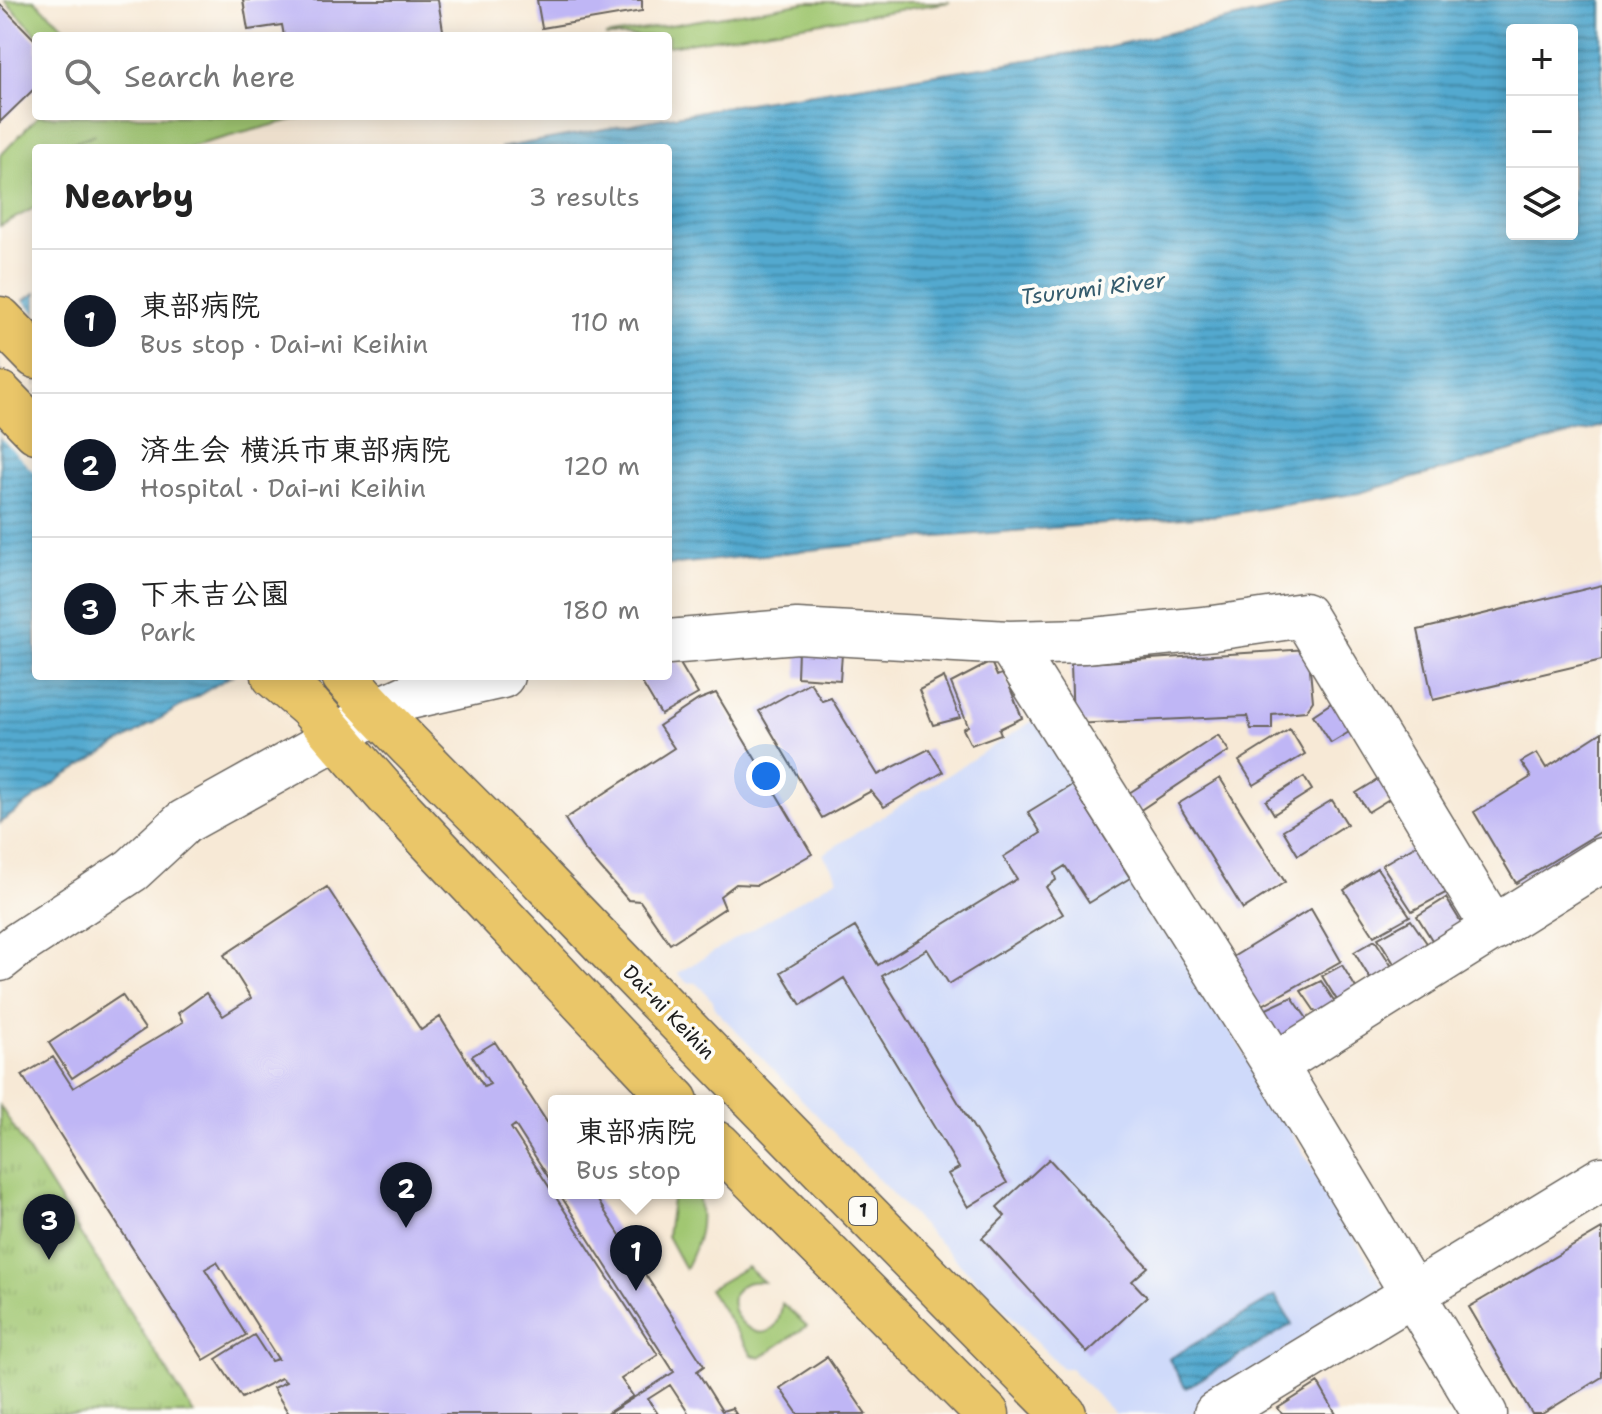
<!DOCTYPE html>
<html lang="en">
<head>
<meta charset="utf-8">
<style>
	:root { --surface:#fff; --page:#f2f2f2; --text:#222; --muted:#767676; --line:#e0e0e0; --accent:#111827 }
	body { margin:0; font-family:"Shantell Sans","Klee One",sans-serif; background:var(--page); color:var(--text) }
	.controls { position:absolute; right:24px; top:24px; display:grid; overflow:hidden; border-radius:8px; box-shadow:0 4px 20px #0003 }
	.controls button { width:72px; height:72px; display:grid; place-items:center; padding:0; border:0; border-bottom:2px solid var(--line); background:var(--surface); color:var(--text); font:40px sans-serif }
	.you { position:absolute; left:766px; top:776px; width:28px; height:28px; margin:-20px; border:6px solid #fff; border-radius:50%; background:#1a73e8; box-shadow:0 0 0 12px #1a73e833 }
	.badge { display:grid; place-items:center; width:52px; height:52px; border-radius:50%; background:var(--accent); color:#fff; font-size:26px; font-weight:700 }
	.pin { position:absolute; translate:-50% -66px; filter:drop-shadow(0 2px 4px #0008) }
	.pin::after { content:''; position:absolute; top:42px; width:28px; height:24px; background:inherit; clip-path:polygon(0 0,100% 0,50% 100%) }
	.popup { position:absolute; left:548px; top:1095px; width:176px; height:104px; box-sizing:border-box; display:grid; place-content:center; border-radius:8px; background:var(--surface); filter:drop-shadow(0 2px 6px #0005); font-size:26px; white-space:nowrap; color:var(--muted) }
	.popup b { font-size:30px; color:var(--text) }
	.popup::after { content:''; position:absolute; left:50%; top:100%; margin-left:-16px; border:16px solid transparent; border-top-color:var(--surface) }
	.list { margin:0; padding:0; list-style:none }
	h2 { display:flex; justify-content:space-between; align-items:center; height:104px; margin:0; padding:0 32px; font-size:34px }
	h2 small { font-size:26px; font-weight:400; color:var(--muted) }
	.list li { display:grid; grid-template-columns:52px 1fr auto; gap:24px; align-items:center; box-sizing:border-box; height:144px; padding:0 32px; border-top:2px solid var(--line) }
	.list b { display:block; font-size:30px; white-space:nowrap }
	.list p { margin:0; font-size:26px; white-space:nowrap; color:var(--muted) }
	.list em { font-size:26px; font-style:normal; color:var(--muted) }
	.icon { flex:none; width:44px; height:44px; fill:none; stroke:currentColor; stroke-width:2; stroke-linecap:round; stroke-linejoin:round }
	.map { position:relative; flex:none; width:1602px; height:1414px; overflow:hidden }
	.search { position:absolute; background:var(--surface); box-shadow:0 4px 20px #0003; left:32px; top:32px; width:640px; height:88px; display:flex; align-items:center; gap:20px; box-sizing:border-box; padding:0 28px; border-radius:8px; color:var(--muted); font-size:30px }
	.panel { position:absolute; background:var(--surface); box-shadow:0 4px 20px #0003; left:32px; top:144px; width:640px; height:536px; border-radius:8px }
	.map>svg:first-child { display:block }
	.built { fill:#cfdafa }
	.grass { fill:#a1c772; stroke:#5e7247; stroke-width:2 }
	.park { fill:url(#park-tufts); stroke:#5e7247; stroke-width:2 }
	.water { fill:url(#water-rules); stroke:#376276; stroke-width:2; fill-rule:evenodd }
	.pier { fill:#f7e9d6 }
	.building { fill:#bfb6f5 }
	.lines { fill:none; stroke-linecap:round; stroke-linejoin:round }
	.minor-casing { stroke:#69645d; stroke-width:47 }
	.highway-casing { stroke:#69645d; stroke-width:47 }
	.minor { stroke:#fff; stroke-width:44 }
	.highway { stroke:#eac669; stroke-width:44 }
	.labels { text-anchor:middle; stroke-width:8; stroke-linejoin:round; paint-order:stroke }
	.shield { fill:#fdfcf7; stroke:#605f5e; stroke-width:2 }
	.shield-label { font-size:18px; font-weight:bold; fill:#1c1c1c }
	.street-label { font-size:20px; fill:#1c1c1c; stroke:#fdfcf7 }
	.water-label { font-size:22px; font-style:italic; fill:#345b6d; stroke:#fdfcf7 }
</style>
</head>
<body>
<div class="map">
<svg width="1602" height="1414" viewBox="0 0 1602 1414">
	<defs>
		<pattern id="park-tufts" width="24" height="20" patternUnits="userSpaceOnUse" patternTransform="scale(2)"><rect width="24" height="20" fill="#a1c772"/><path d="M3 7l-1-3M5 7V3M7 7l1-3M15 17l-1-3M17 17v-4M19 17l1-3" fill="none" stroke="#8aaa62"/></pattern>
		<pattern id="water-rules" width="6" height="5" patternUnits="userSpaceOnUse" patternTransform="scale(2)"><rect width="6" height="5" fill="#52a9cf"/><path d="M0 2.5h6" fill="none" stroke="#4389a7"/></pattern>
	</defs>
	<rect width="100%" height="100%" fill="#fdfcf7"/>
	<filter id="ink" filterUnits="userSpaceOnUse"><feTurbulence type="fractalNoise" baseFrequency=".0125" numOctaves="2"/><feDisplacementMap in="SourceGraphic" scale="16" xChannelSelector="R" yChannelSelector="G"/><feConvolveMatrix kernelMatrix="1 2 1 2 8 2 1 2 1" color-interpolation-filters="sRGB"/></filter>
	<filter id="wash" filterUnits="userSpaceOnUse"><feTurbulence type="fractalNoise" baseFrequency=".006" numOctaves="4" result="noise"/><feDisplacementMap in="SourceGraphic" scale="32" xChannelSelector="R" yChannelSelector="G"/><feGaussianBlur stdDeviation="1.8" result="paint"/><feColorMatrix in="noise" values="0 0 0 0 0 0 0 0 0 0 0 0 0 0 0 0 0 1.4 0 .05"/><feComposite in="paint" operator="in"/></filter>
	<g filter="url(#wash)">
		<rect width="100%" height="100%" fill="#f7e9d6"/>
		<path class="built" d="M1042 715 1389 1296 1192 1414H1115L1070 1368H1062L923 1226 715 1009 713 1001 696 983 686 982 678 973 838 878 823 854Z"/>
		<path class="grass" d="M4 0H34L75 36H39Z
			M807 2H950L668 46V36H605Z
			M38 116H307L185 148H62L95 134 58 148H36V207L0 226V156Z
			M673 1193H698C704 1223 699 1242 685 1269L667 1236Z
			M747 1267 764 1282C760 1282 752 1281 746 1283 703 1303 776 1371 782 1303L807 1326 760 1358 752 1355 709 1289Z"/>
		<path class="park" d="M0 1106 194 1414H0Z"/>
		<path class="water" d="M1318 0H1602V426L1359 493 1222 515 924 538 668 565V148H500L735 105 1092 50ZM1512 30H1572V234H1512Z
			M36 293V676H231L65 776 0 823V315Z
			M1275 1296 1292 1324 1186 1388 1169 1359Z"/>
		<path class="pier" d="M21 298 36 314V474L0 437V310Z"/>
		<g id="blocks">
			<path class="building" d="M243 0H438L444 36H284L282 25 248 30Z
				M537 0H642V11L542 28Z
				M0 4 36 41V87L0 122Z
				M1602 585V660L1433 700 1418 630Z
				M1308 649 1313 701 1306 711 1272 714V729H1251L1247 716 1073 724 1071 664Z
				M798 650 842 654 840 680 797 677Z
				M668 662H679L698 694 661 715 638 676H668Z
				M991 662 997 676 1004 673 1022 718 999 729 1001 734 971 745 963 729 968 726 951 683Z
				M944 677 960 718 933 725 919 690Z
				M810 682 822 701 831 698 878 775 929 749 943 772 884 807 871 791 822 818 759 711Z
				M716 693 812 854 757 885 736 884 720 896 725 908 670 944 640 901 628 900 583 848 565 819 674 748 659 726 698 700Z
				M1336 700 1354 729 1331 743 1313 715Z
				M1290 729 1305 754 1254 785 1239 761Z
				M1602 732V831L1516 883 1474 812 1531 777 1521 762 1537 753 1546 768Z
				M1218 735 1229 751 1136 813 1126 795Z
				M1304 777 1312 790 1274 814 1266 801Z
				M1382 777 1394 796 1368 812 1356 793Z
				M1220 778 1285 882 1243 909 1178 804Z
				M1072 785 1130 878 1089 903 1065 866 1054 873 1056 880 1046 887 1063 914 949 984 927 949 882 976 1007 1183 968 1207 948 1174 959 1168 844 978 801 1005 781 972 855 927 878 965 1017 879 1003 857 1041 833 1028 812Z
				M1332 800 1347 824 1298 855 1283 830Z
				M1423 841 1455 888 1412 911 1382 865Z
				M1377 868 1410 916 1374 936 1344 890Z
				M327 887 421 1030 440 1017 484 1087 490 1084 472 1056 495 1042 554 1133V1186L515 1125 511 1128 658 1355 621 1379 633 1396 606 1414H289L273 1388 286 1382 281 1378 242 1398 216 1359 254 1335 271 1361 278 1359 217 1262 205 1269 246 1335 204 1360 22 1075 53 1057 73 1088 183 1022 178 1013 206 993 223 1016 251 998 224 955Z
				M1446 898 1467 932 1437 948 1417 916Z
				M1311 909 1341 961 1252 1011 1223 963Z
				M1411 920 1433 952 1400 973 1378 938Z
				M1375 940 1398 976 1377 990 1354 952Z
				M1342 965 1364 1001 1345 1013 1322 976Z
				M1321 981 1343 1014 1323 1023 1301 991Z
				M122 995 145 1029 72 1078 49 1043Z
				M1292 997 1315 1030 1278 1054 1254 1015Z
				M1049 1159 1148 1267 1132 1281 1147 1297 1087 1353 982 1238 1005 1216 997 1207Z
				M559 1193H593L704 1366 697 1371 722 1411 732 1408 736 1414H689L670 1385 648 1399 658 1414H608L674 1372Z
				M1602 1229V1377L1542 1414H1532L1469 1307Z
				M827 1357 866 1414H798L780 1388Z
				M1318 1383 1336 1414H1282L1278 1408Z"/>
		</g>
	</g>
	<g filter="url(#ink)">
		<use href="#blocks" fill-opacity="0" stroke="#69645d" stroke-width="2"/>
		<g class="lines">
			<defs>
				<path id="minor" d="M668 642 797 631 1009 643 1084 641 1214 628 1304 615 1494 929
					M1009 643 1275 1065 1485 1414
					M0 959 19 944 132 870 184 822 337 737 374 712 405 698 502 676
					M1275 1065 1602 860
					M1216 1414 1602 1179"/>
				<path id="highway" d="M0 319 36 356
					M0 394 36 431
					M274 676 310 707 388 796 676 1101
					M344 676C409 749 480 814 547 885 718 1063 890 1239 1064 1414
					M718 1144 987 1414"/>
			</defs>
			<use href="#minor" class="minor-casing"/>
			<use href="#highway" class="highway-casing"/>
			<use href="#minor" class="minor"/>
			<use href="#highway" class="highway"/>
		</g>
	</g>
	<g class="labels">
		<rect class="shield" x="849" y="1197" width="28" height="28" rx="6"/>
		<g class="shield-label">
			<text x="863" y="1217">1</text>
		</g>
		<g class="street-label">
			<text transform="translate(669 1012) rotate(46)" y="7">Dai-ni Keihin</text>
		</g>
		<g class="water-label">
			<text transform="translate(1093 288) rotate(-7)" y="8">Tsurumi River</text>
		</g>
	</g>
</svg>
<div class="controls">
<button>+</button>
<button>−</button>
<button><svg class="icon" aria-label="layers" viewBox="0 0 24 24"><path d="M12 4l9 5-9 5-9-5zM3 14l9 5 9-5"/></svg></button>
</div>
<div class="you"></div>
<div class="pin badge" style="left:636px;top:1291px">1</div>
<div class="popup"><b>東部病院</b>Bus stop</div>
<div class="pin badge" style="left:406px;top:1228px">2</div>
<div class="pin badge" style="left:49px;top:1260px">3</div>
<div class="search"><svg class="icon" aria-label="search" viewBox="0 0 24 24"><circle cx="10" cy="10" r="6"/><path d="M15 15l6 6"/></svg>Search here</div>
<section class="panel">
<h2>Nearby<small>3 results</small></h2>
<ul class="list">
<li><span class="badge">1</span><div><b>東部病院</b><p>Bus stop · Dai-ni Keihin</p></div><em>110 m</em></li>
<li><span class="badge">2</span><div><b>済生会 横浜市東部病院</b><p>Hospital · Dai-ni Keihin</p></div><em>120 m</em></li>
<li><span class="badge">3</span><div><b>下末吉公園</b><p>Park</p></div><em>180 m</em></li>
</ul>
</section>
</div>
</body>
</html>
